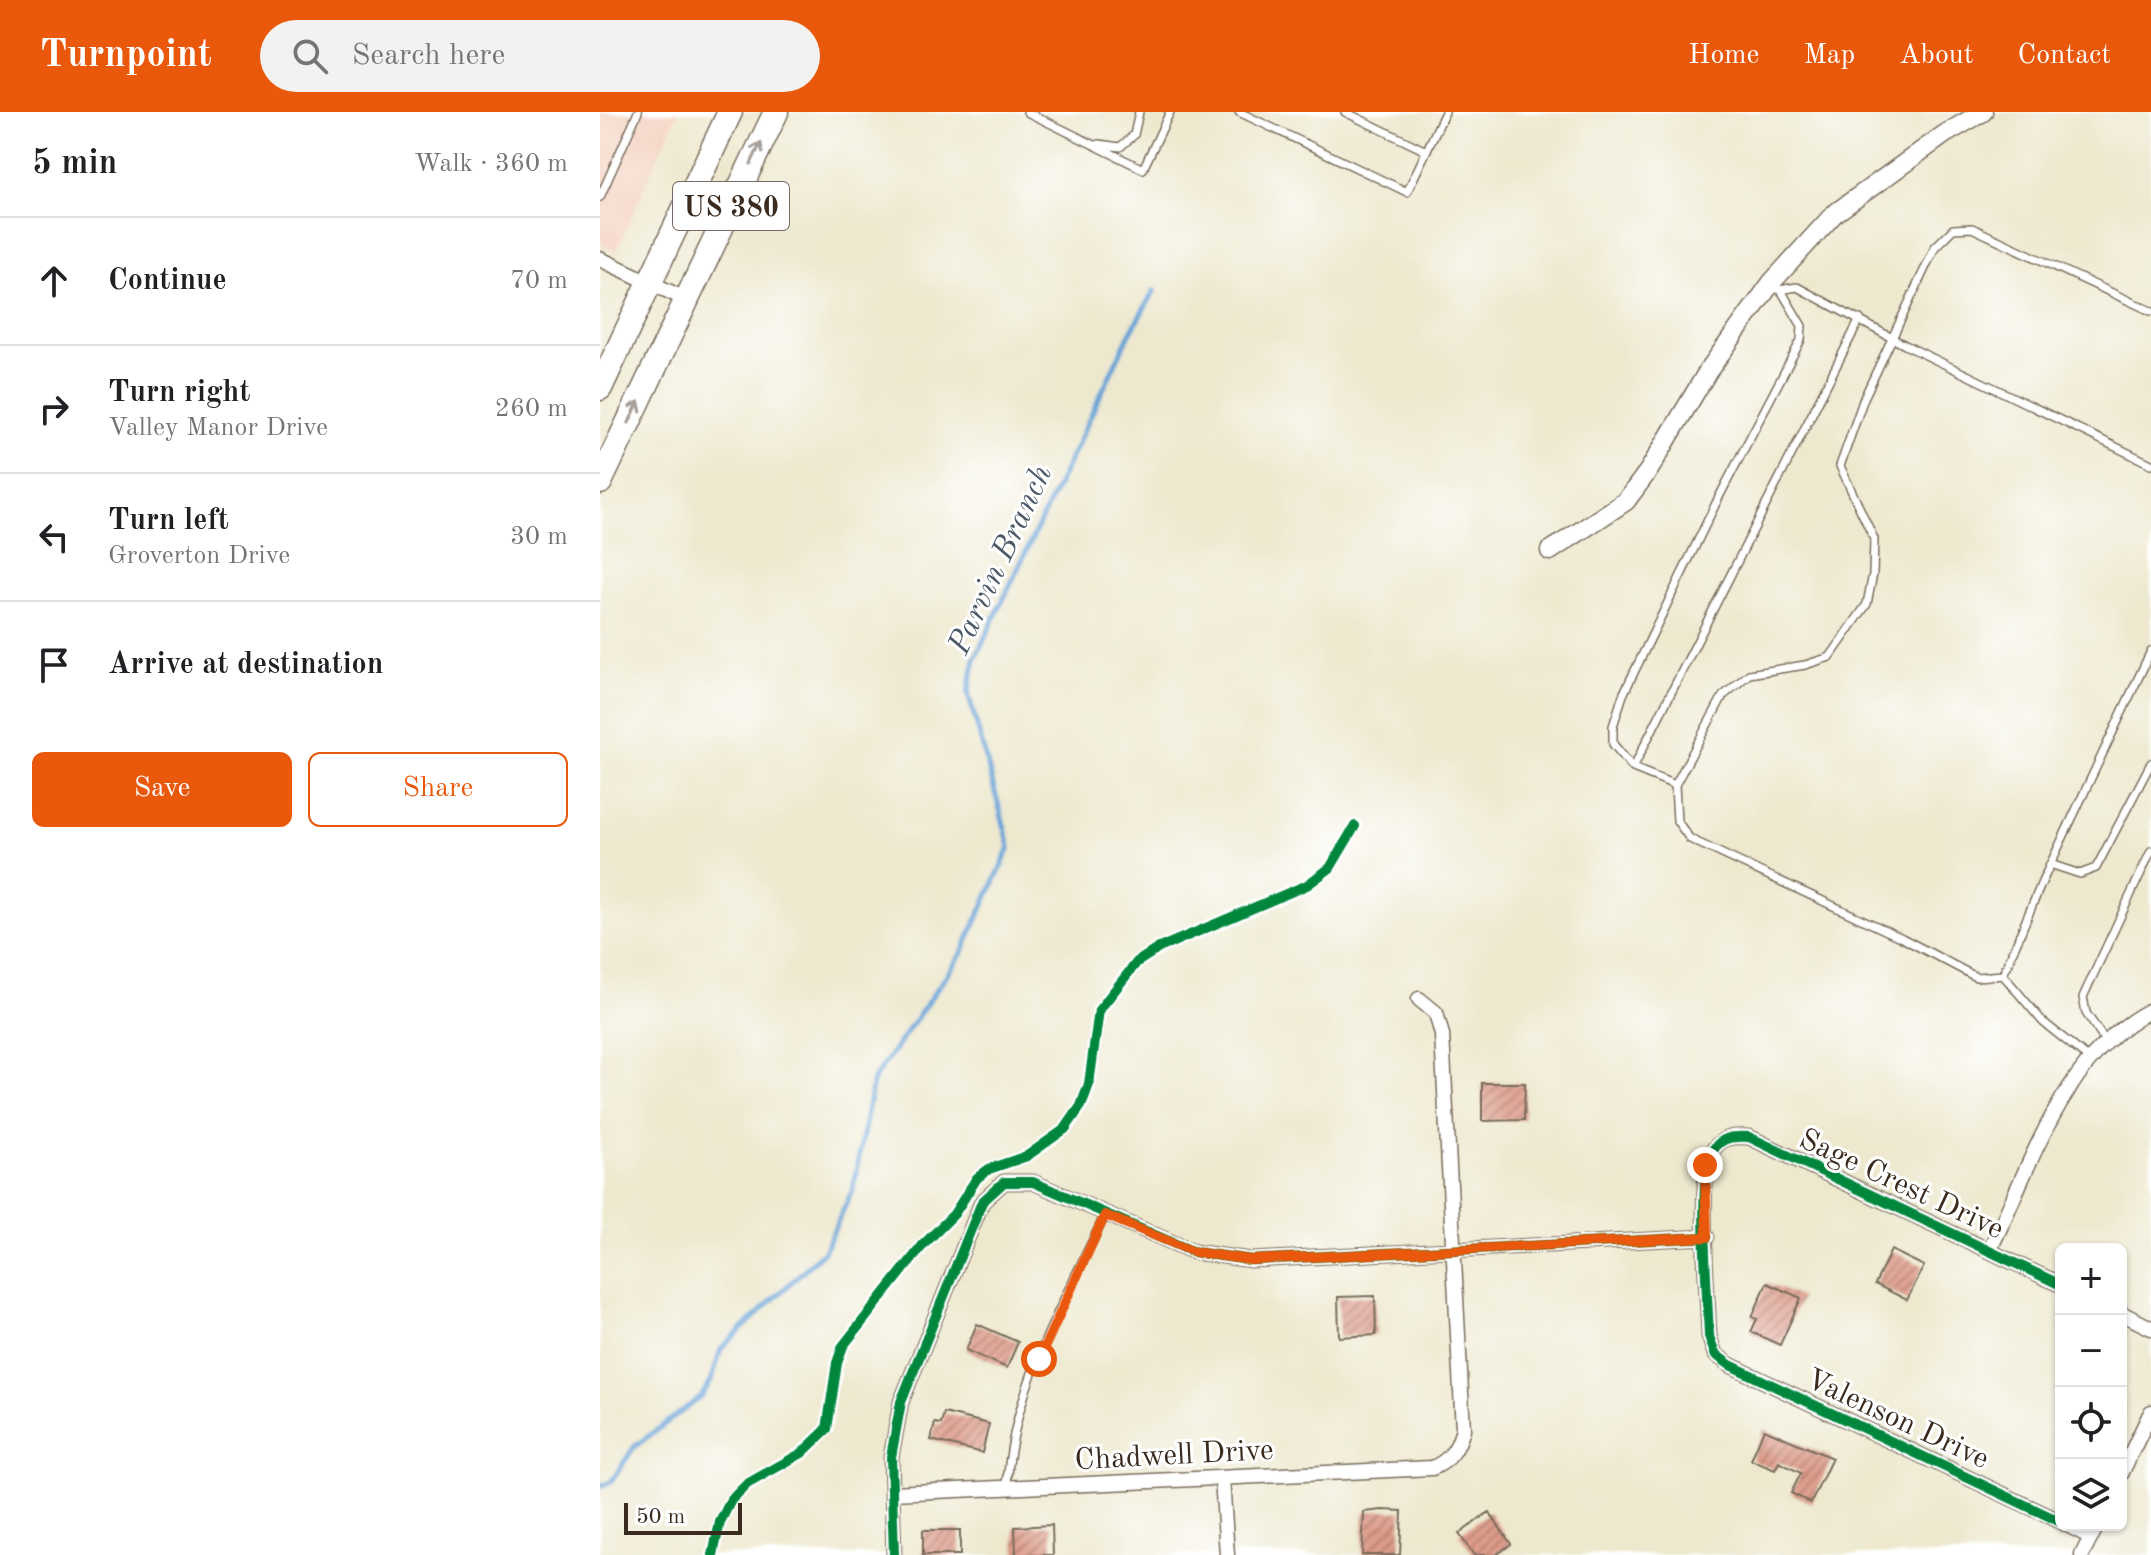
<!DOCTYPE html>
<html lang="en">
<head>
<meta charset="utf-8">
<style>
	:root { --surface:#fff; --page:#f2f2f2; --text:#202124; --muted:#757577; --line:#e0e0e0; --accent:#ea580c }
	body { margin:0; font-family:"Old Standard TT",serif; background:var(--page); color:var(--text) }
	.controls { position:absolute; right:24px; bottom:24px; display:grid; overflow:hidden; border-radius:12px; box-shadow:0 2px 6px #0004 }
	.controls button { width:72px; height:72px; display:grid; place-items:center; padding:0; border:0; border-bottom:2px solid var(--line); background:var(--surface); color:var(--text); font:40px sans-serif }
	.scale { position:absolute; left:24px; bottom:20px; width:118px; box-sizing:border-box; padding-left:8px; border:4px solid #3b2a1e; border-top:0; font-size:22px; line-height:28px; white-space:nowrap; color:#3b2a1e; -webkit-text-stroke:6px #fff; paint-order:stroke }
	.stop { position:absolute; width:24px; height:24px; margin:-18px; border:6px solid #ea580c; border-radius:50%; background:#fff }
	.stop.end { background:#ea580c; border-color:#fff; box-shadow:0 2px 8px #0008 }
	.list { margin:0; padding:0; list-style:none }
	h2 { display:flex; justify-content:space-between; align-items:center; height:104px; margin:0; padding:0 32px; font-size:34px }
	h2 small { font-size:26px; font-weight:400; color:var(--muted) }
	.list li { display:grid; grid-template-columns:52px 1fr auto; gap:24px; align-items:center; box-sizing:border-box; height:128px; padding:0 32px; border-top:2px solid var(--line) }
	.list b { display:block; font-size:30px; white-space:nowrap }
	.list p { margin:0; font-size:26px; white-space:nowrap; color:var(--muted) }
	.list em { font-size:26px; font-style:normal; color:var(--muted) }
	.actions { display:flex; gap:16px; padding:24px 32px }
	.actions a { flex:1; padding:18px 0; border:2px solid var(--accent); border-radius:12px; text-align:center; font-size:28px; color:var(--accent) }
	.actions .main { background:var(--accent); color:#fff }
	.icon { flex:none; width:44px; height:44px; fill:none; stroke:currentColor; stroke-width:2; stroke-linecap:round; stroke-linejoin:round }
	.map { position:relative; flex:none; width:1551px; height:1443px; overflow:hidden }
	header { display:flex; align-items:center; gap:48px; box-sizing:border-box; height:112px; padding:0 40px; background:var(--accent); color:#fff }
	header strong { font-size:38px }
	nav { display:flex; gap:44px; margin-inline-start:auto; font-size:28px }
	.search { width:560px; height:72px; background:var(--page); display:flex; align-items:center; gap:20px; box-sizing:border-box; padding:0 28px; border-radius:44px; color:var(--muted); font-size:30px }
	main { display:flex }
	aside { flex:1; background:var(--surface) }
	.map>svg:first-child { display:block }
	.built { fill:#f4d3c1 }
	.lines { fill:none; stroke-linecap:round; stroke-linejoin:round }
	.stream { stroke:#66a2d7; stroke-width:5 }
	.building { fill:url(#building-hatch) }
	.lane-casing { stroke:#796c5c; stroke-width:10 }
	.street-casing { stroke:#796c5c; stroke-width:17 }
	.secondary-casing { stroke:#796c5c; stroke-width:21 }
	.highway-casing { stroke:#796c5c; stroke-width:27 }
	.lane { stroke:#fff; stroke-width:7 }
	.street { stroke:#fff; stroke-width:14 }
	.secondary { stroke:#fff; stroke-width:18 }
	.highway { stroke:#fff; stroke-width:24 }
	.cycleway-casing { stroke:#fff; stroke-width:15 }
	.cycleway { stroke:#00873e; stroke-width:10 }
	.oneway { stroke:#a79f9a }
	.route { stroke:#ea580c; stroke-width:10 }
	.labels { text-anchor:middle; stroke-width:6; stroke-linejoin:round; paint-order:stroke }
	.shield { fill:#fff; stroke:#766a62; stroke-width:2 }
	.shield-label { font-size:28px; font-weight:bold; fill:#3b2a1e }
	.street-label { font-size:30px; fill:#3b2a1e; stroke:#fff }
	.water-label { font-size:32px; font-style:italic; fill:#4c5a68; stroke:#fff }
</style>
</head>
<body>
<header>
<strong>Turnpoint</strong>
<div class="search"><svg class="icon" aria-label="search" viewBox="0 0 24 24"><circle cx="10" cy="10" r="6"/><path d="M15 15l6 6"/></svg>Search here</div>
<nav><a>Home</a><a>Map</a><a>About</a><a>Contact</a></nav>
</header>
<main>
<aside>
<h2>5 min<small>Walk · 360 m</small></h2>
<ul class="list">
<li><svg class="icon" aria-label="ahead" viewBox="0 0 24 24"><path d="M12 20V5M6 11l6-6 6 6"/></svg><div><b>Continue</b></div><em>70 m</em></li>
<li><svg class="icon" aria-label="right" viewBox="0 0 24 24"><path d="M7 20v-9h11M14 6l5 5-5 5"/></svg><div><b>Turn right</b><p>Valley Manor Drive</p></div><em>260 m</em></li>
<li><svg class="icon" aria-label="left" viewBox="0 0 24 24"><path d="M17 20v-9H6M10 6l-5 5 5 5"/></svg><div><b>Turn left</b><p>Groverton Drive</p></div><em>30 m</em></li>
<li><svg class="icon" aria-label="arrive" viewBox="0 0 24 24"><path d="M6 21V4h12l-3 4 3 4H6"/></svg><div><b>Arrive at destination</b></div></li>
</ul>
<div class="actions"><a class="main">Save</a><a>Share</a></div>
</aside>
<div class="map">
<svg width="1551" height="1443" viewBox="0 0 1551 1443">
	<defs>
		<pattern id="building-hatch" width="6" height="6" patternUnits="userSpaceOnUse" patternTransform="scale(2)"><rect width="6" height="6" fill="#dd9b8a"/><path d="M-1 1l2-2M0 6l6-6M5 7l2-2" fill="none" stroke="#b47f70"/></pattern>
	</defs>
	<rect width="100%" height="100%" fill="#fff"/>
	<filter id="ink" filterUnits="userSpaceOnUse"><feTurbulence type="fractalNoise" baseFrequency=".0125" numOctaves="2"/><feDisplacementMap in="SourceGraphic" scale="16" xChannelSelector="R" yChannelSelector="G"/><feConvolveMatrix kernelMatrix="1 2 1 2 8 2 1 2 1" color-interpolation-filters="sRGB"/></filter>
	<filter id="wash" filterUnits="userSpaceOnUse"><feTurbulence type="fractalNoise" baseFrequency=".006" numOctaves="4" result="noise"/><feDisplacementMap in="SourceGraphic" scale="32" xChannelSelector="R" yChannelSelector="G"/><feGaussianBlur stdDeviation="1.8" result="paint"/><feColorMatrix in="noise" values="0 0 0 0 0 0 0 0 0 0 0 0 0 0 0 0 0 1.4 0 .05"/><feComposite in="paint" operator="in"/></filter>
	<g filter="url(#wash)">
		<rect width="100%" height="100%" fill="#ede8ce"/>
		<path class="built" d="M0 0H78L16 140 0 132Z"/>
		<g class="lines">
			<path class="stream" d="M0 1374 11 1370 34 1335 101 1285 112 1267 121 1237 224 1139 253 1077 273 968 362 841 410 735 368 581 375 547 528 225 554 179"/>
		</g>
		<g id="blocks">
			<path class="building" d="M882 971H925L924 1008 882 1009Z
				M1291 1138 1324 1154 1307 1188 1275 1172Z
				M1167 1171 1201 1186 1180 1233 1151 1220 1157 1207 1152 1205Z
				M775 1184 776 1223 739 1225 738 1185Z
				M377 1212 418 1230 407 1256 366 1238Z
				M344 1301 389 1312 382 1341 331 1328 335 1311 341 1312Z
				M1164 1317 1232 1346 1211 1391 1191 1381 1201 1361 1179 1350 1175 1358 1151 1348Z
				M783 1398 802 1399 800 1443H762L764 1400Z
				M889 1400 911 1432 896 1443H874L859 1422Z
				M452 1413 453 1443H416L415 1415Z
				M323 1418H360V1443H323Z"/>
		</g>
	</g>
	<g filter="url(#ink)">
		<use href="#blocks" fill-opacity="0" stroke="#796c5c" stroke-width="2"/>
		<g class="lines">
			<defs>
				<path id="lane" d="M427 0 543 57 570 0
					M639 0 807 80 845 0
					M745 0 826 39
					M499 32 520 35 534 23 539 0
					M0 85 38 0
					M1179 178 1197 175 1305 233 1551 352
					M1182 180 1202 214 1201 228 1118 387 1023 583 1013 614V632L1033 656 1075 673 1123 584 1149 562 1205 553 1230 545 1267 492 1273 462 1274 427 1240 354 1264 286 1335 135 1353 117 1372 116 1551 199
					M1033 656 1260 207
					M1075 673 1077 709 1090 727 1302 826 1376 865 1403 863 1442 770 1551 539
					M1450 752 1480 762 1496 756 1551 651
					M1403 863 1443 910 1488 946
					M1505 929 1486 901 1483 885 1551 739
					M407 1376C411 1279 464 1189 505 1103"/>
				<path id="street" d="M0 147 87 188
					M1389 1139C1431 1054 1463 943 1551 898
					M1461 1173 1149 1025C1133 1024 1120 1025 1112 1040 1097 1063 1108 1189 1109 1224L1115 1242 1130 1253 1461 1410
					M1521 1201 1551 1216
					M1521 1362 1551 1300
					M622 1366 627 1443
					M292 1381 832 1356C850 1349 858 1336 863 1317L842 923 836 901 819 887
					M1467 1413 1491 1425
					M294 1443 291 1345 301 1290 382 1090 404 1070H433L594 1140 651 1148 1107 1125
					M1482 1443 1497 1413"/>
				<path id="secondary" d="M950 439 1026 389 1049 358 1108 259 1172 170 1234 102 1345 22 1383 0"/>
				<path id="highway" d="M0 276 130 0
					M0 370 176 0"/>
			</defs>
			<use href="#lane" class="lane-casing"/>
			<use href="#street" class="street-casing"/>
			<use href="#secondary" class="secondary-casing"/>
			<use href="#highway" class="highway-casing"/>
			<use href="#lane" class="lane"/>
			<use href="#street" class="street"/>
			<use href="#secondary" class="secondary"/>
			<use href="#highway" class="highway"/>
			<defs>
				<path id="cycleway" d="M1461 1173 1149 1025C1133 1024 1120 1025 1112 1040 1097 1063 1108 1189 1109 1224L1115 1242 1130 1253 1461 1410
					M113 1443 120 1410 131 1388 147 1372 202 1341 227 1317 237 1251 243 1234 323 1133 354 1102 377 1066 389 1057 427 1044 465 1017 481 994 489 972 499 898 537 850 559 836 707 773 730 756 755 714
					M294 1443 291 1345 301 1290 382 1090 404 1070H433L594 1140 651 1148 1107 1125"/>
			</defs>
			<use href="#cycleway" class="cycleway-casing"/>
			<use href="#cycleway" class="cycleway"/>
		</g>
		<defs><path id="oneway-shaft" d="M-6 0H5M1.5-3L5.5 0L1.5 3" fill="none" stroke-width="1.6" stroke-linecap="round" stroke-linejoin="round" transform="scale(2)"/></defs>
		<g class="oneway">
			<use href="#oneway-shaft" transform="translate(156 41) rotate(-65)"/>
			<use href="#oneway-shaft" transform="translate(34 300) rotate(-65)"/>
		</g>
	</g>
	<g class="lines" filter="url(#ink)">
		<path class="route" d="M439 1247 505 1103 594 1140 651 1148 1107 1125 1105 1053"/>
	</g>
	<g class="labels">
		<rect class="shield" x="73" y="70" width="116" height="48" rx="6"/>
		<g class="shield-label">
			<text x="131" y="104">US 380</text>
		</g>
		<g class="street-label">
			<text transform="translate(1302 1071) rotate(25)" y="10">Sage Crest Drive</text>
			<text transform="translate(1298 1306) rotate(25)" y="10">Valenson Drive</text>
			<text transform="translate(574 1342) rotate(-3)" y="10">Chadwell Drive</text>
		</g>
		<g class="water-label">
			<text transform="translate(399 447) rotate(-65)" y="11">Parvin Branch</text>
		</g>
	</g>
</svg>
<div class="controls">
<button>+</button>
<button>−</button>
<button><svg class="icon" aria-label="locate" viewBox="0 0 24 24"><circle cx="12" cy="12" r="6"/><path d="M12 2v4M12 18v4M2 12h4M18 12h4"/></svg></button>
<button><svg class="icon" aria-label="layers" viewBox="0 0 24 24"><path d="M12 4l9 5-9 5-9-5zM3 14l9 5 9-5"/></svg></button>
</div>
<div class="scale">50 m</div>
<div class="stop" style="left:439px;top:1247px"></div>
<div class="stop end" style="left:1105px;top:1053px"></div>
</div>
</main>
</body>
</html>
